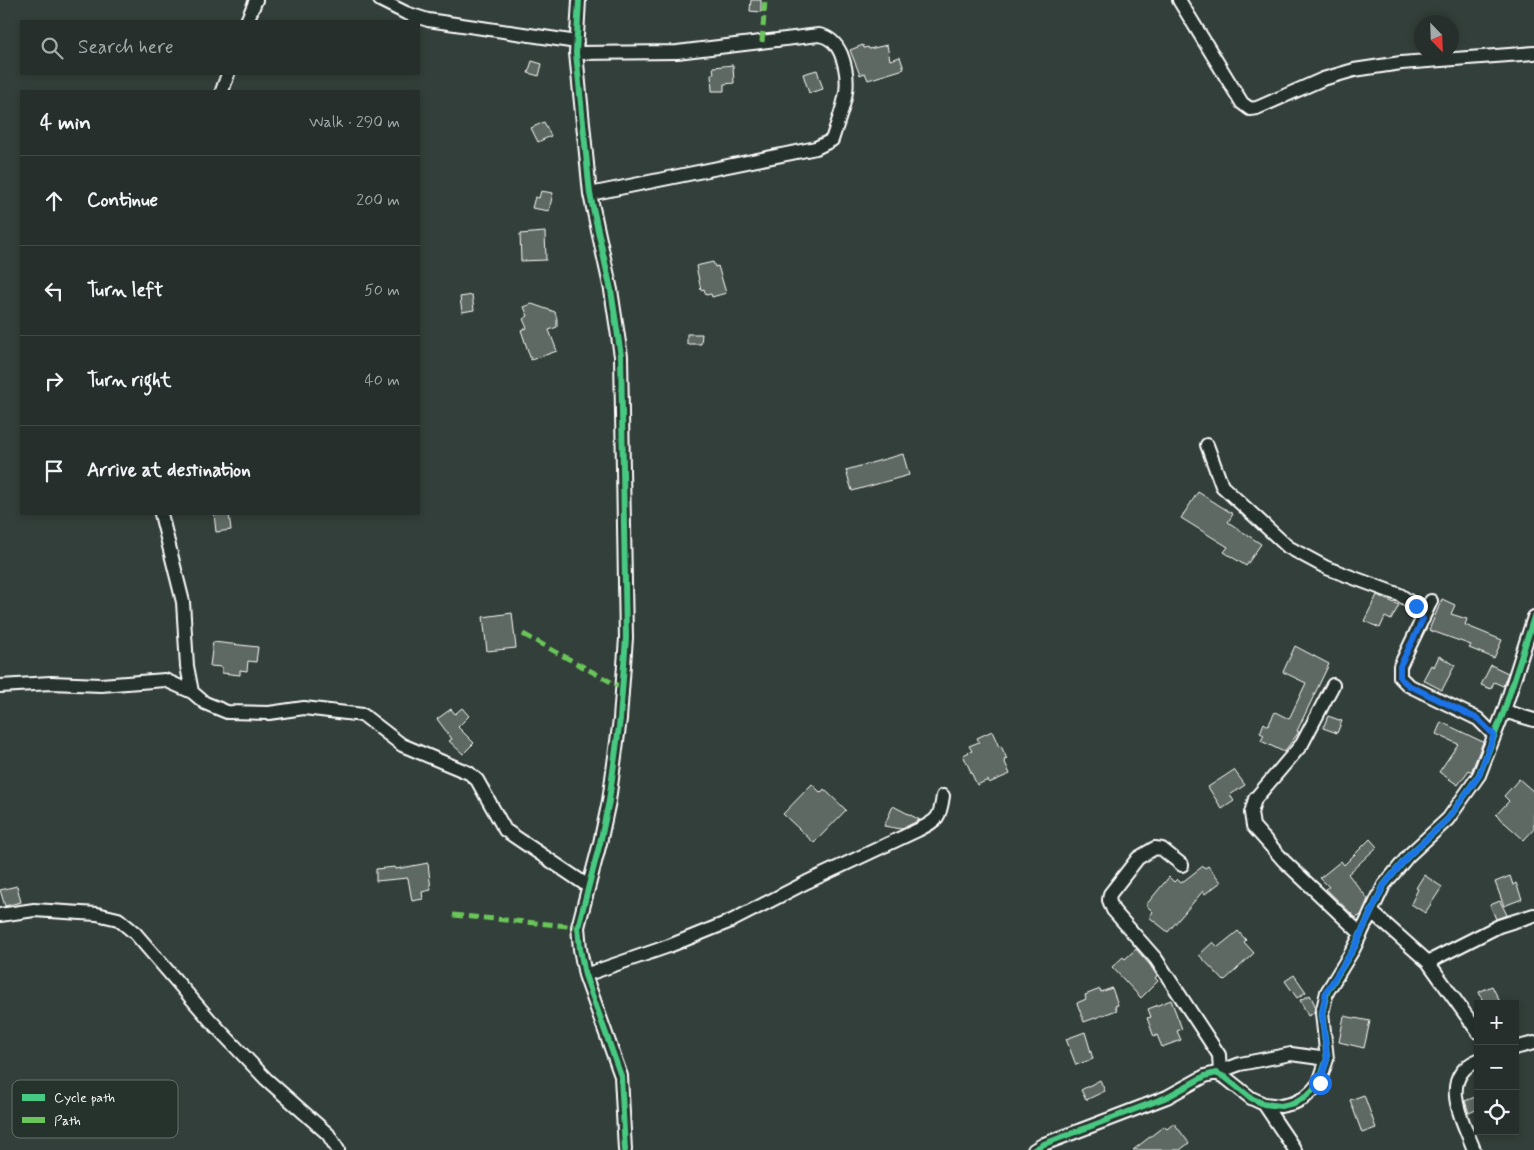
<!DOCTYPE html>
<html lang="en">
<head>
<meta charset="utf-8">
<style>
	:root { --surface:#262f2c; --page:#2e3734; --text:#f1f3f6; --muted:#a4a9a9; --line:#424a48 }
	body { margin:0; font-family:Mynerve,sans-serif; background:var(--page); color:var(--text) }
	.controls { position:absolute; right:15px; bottom:15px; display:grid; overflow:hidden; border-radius:0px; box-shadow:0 2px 8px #0003 }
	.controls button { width:45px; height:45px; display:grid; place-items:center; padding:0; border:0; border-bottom:1px solid var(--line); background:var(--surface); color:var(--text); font:25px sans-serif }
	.compass { position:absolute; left:1414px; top:15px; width:45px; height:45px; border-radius:50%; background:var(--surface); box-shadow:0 2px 8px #0003; rotate:157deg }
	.stop { position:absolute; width:15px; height:15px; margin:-11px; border:4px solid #1a73e8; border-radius:50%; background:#fff }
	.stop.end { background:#1a73e8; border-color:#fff; box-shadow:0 1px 5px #0008 }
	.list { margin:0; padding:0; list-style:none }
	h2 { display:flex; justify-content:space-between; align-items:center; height:65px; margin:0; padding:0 20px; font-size:21px }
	h2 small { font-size:16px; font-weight:400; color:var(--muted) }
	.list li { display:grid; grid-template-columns:32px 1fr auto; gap:15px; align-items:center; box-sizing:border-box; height:90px; padding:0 20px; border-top:1px solid var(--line) }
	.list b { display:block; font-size:19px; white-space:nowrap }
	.list em { font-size:16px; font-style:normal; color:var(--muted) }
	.icon { flex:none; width:28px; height:28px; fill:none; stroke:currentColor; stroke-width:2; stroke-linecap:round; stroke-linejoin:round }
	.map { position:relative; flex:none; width:1534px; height:1150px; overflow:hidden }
	.search { position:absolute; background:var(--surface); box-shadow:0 2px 8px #0003; left:20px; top:20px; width:400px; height:55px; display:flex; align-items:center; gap:12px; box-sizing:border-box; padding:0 18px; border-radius:0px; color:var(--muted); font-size:19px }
	.panel { position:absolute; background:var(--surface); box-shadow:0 2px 8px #0003; left:20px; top:90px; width:400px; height:425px; border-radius:0px }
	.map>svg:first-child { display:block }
	.building { fill:#5f6964; stroke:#fff }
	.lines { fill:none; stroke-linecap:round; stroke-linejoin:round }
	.minor-casing { stroke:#fff; stroke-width:16 }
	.minor { stroke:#26332d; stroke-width:12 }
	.quiet { stroke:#6ac65a; stroke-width:5; stroke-dasharray:10 5; stroke-linecap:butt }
	.cycleway-casing { stroke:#26332d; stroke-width:9 }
	.cycleway { stroke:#46c982; stroke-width:6 }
	.route { stroke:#1a73e8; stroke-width:6 }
	.key { fill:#26332d; stroke:#67706c; stroke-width:1 }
	.key-label { font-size:14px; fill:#fff }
</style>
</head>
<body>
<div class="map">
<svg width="1534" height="1150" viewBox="0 0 1534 1150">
	<rect width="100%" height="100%" fill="#333f3a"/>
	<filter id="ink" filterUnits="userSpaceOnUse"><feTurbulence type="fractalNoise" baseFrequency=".02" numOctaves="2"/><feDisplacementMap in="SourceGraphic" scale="10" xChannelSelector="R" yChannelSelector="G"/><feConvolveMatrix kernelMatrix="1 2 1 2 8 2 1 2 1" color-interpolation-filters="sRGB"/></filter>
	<g filter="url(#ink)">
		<path class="building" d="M751 0H761V12L750 11Z
			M863 45 864 48 868 47 869 49 887 45 890 60 900 57 904 69 868 80 865 73 860 75 850 50Z
			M532 61 542 64 539 76 528 73Z
			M733 65 734 83 724 84V91H712L711 74H714L713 67Z
			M817 70 823 89 809 93 803 74Z
			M544 122 551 136 538 142 531 128Z
			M541 191 553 193 549 211 532 208 535 197 539 198Z
			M545 232 546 260 521 261 520 234Z
			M713 262 715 267 718 266 726 293 712 297 711 294 706 295 704 289 701 290 696 266Z
			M472 295 474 310 462 312 460 297Z
			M532 304 555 312 557 319V327L549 330 557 351 531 360 521 330 527 328 523 319 528 316 524 307Z
			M687 334H702L701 344H687Z
			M903 454 909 475 852 491 846 470Z
			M1198 492 1233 514 1228 522 1261 544 1246 566 1224 552 1228 547 1181 518Z
			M214 514H229L231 530 216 532Z
			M1377 595 1399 605 1391 620 1385 617 1380 628 1364 621Z
			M1442 599 1455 605 1451 614 1467 619 1465 625 1502 640 1494 658 1469 648 1471 645 1429 630Z
			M512 613 516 648 487 651 483 617Z
			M213 642 258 647 256 662 248 661 247 671 240 670V675L222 673V667L210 666Z
			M1295 646 1329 664 1297 731 1299 732 1284 752 1261 741 1264 735 1260 733 1264 723 1268 726 1275 712 1289 719 1306 683 1283 672Z
			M1439 656 1455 665 1442 690 1423 680 1431 665 1434 667Z
			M1491 665 1508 673 1503 686 1494 682 1491 689 1481 685Z
			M462 708 469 716 458 727 474 743 463 754 449 741 452 739 437 719 451 709 455 714Z
			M1328 716 1342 721 1337 733 1323 728Z
			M1441 722 1483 742 1472 770 1471 772 1469 770 1458 785 1439 772 1458 744 1436 734Z
			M992 731 999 747 1001 746 1007 759 1004 760 1010 774 989 783 988 780 977 785 963 755 972 751 969 746 979 742 977 738Z
			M1234 770 1245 785 1230 795 1234 801 1222 809 1208 787Z
			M1519 779 1534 792V829L1524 840 1496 815 1509 801 1504 796Z
			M812 784 821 793 824 789 846 810 814 843 783 814Z
			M893 806 920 820 901 829 884 826Z
			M1370 839 1377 847 1348 874 1368 899 1361 915 1356 918 1326 889 1329 887 1320 878 1341 861 1344 865Z
			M428 863 431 890 422 892 423 899 412 901 408 878 376 881V869L395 867 396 869Z
			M1203 866 1205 868 1208 866 1221 882 1205 894 1203 891 1168 932 1149 917 1153 912 1146 905 1169 877 1174 882 1177 879 1181 883Z
			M1424 875 1442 887 1425 913 1411 904 1418 889 1416 888Z
			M1510 876 1513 885 1516 883 1522 899 1504 906 1495 882Z
			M17 886 21 902 5 906 0 890Z
			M1500 901 1507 915 1496 919 1490 905Z
			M1238 931 1246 940 1244 942 1254 953 1224 981 1199 955 1213 942 1218 947Z
			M1136 949 1150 965 1157 976 1155 978 1158 981 1141 998 1112 967 1123 957 1125 959Z
			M1294 975 1306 992 1297 998 1285 981Z
			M1492 986 1501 1004H1484L1479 992Z
			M1112 988 1118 1005 1115 1006 1117 1010 1084 1022 1077 1003 1086 999 1085 995 1100 989 1101 992Z
			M1310 995 1315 1005 1314 1013 1308 1016 1300 1000Z
			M1171 1000 1182 1029 1177 1031 1181 1040 1162 1047 1157 1035 1154 1037 1147 1018 1151 1017 1148 1009Z
			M1344 1016 1370 1021 1364 1048 1339 1042Z
			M1085 1032 1093 1059 1076 1065 1066 1039Z
			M1100 1080 1105 1091 1086 1100 1081 1090Z
			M1364 1095 1376 1128 1362 1133 1350 1100Z
			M1478 1096V1109L1469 1113 1465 1101Z
			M1174 1123 1189 1143 1180 1150H1133L1164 1126 1167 1129Z"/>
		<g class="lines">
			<defs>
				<path id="minor" d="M380 0 406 13 428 20 577 42
					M579 0 576 53 590 194 611 290 621 356 626 638 620 719 609 801 600 843 578 927 580 949 585 975 621 1076 625 1150
					M1179 0 1242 103 1250 109 1257 108 1323 79 1354 70 1401 63 1534 53
					M247 21 256 0
					M576 53 677 52 819 35C830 37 836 43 841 54 854 87 842 108 832 140L816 148 590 194
					M222 91 228 74
					M1207 445 1222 486 1288 547 1327 568 1400 595 1416 606 1423 619
					M161 514 183 602 187 666 192 692
					M1431 601 1400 666V677L1408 685 1478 719 1494 735
					M1333 685 1302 744 1255 799 1251 813 1253 826 1284 861 1361 934
					M0 686 51 683 101 685 165 680 192 692 205 703 227 712 269 713 304 708 363 715 402 745 469 773 477 780 505 830 588 886
					M1504 711 1534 720
					M1182 865 1162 849 1155 848 1138 858 1110 894 1109 900 1113 910 1156 959 1219 1055 1220 1072
					M1372 912 1428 962 1478 1032
					M0 915 34 910 97 914 118 919 135 933 210 1020 266 1079 328 1134 338 1150
					M1428 962 1499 926 1534 915
					M585 975 669 946 731 921 807 882 918 830C938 820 940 818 943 796
					M1515 1048 1534 1043
					M1216 1073 1240 1064 1291 1054 1327 1059
					M1264 1104 1295 1150
					M1034 1150 1044 1144 1167 1097 1205 1076 1216 1073 1226 1078 1251 1098 1264 1104 1281 1106 1294 1103 1304 1098 1312 1091 1319 1083 1327 1059 1322 1013 1327 992 1354 948 1384 885 1409 855 1448 819 1479 775 1504 711 1534 617
					M1474 1150C1463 1120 1437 1078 1478 1060"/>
			</defs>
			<use href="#minor" class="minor-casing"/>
			<use href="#minor" class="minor"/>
			<path class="quiet" d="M762 42 765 0
				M523 634 622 688
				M453 915 578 927"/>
			<defs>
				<path id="cycleway" d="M579 0 576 53 590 194 611 290 621 356 626 638 620 719 609 801 600 843 578 927 580 949 585 975 621 1076 625 1150
					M1034 1150 1044 1144 1167 1097 1205 1076 1216 1073 1226 1078 1251 1098 1264 1104 1281 1106 1294 1103 1304 1098 1312 1091 1319 1083 1327 1059 1322 1013 1327 992 1354 948 1384 885 1409 855 1448 819 1479 775 1504 711 1534 617"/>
			</defs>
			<use href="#cycleway" class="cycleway-casing"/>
			<use href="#cycleway" class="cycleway"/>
		</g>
	</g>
	<g class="lines" filter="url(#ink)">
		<path class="route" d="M1320 1083 1327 1059 1322 1013 1326 992 1354 948 1384 885 1409 855 1448 819 1479 775 1494 735 1478 719 1408 685 1400 678V666L1423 619 1416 606"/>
	</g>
	<rect x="12" y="1080" width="166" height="58" rx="8" class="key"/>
	<rect x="22" y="1094" width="23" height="7" fill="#46c982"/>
	<rect x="22" y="1117" width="23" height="6" fill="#6ac65a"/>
	<g class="key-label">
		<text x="54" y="1102">Cycle path</text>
		<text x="54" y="1125">Path</text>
	</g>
</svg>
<div class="controls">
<button>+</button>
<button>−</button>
<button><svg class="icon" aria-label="locate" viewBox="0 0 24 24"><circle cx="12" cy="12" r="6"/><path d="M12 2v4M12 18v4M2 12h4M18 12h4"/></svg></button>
</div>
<svg class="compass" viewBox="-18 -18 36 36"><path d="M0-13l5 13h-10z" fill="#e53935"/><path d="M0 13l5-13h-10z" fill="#a4a9a9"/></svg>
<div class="stop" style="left:1320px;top:1083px"></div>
<div class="stop end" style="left:1416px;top:606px"></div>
<div class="search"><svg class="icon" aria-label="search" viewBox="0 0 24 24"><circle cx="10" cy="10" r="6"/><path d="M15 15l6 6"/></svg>Search here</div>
<section class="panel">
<h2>4 min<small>Walk · 290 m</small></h2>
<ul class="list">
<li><svg class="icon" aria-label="ahead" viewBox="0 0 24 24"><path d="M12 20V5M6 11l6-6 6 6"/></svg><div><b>Continue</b></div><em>200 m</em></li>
<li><svg class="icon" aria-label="left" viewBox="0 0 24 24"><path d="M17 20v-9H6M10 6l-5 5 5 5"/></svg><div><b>Turn left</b></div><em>50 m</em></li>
<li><svg class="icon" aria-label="right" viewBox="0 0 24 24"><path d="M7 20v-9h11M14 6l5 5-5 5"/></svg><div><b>Turn right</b></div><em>40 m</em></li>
<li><svg class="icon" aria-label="arrive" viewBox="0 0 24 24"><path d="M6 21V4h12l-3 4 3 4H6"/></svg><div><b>Arrive at destination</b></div></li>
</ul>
</section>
</div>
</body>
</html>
